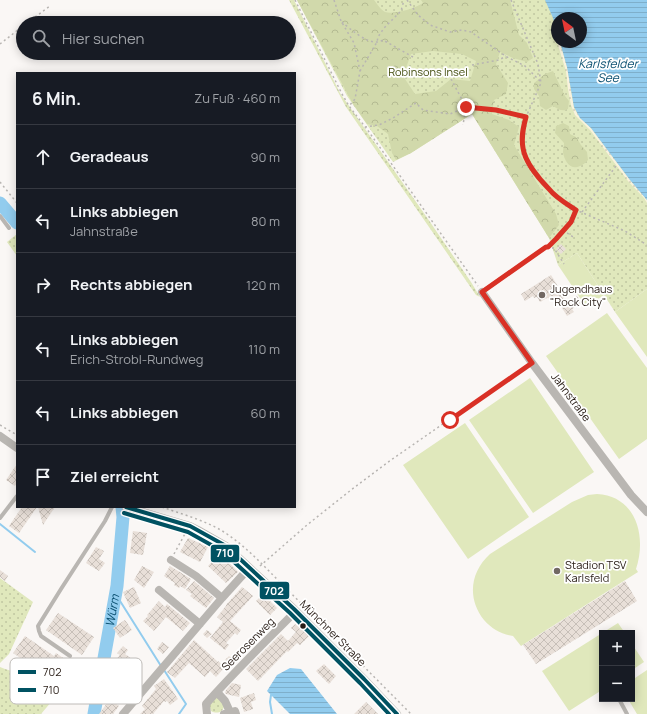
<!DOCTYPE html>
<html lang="de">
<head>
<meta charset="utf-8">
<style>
	:root { --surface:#171b24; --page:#20242c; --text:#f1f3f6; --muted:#9ea1a6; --line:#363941 }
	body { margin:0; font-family:Manrope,sans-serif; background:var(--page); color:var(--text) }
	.controls { position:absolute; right:12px; bottom:12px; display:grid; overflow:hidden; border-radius:0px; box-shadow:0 2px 10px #0003 }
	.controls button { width:36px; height:36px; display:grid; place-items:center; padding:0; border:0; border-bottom:1px solid var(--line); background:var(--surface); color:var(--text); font:20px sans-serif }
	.compass { position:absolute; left:551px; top:12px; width:36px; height:36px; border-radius:50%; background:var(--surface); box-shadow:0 2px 10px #0003; rotate:327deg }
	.stop { position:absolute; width:12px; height:12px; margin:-9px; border:3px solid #d93025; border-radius:50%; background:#fff }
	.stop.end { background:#d93025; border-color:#fff; box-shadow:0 1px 4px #0008 }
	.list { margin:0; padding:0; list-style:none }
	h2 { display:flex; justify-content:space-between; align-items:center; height:52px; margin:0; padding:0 16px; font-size:17px }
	h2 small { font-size:13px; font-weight:400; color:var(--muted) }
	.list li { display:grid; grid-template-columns:26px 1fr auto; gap:12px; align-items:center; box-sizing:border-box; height:64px; padding:0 16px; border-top:1px solid var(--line) }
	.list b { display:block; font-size:15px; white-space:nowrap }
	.list p { margin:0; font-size:13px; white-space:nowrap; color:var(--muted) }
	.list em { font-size:13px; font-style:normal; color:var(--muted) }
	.icon { flex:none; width:22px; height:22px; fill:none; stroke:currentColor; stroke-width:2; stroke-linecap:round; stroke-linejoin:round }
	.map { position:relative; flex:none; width:647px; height:714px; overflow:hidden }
	.search { position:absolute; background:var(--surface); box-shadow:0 2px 10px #0003; left:16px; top:16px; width:280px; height:44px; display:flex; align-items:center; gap:10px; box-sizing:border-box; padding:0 14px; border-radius:22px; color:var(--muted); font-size:15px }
	.panel { position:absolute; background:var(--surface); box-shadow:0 2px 10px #0003; left:16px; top:72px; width:280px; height:436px; border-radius:0px }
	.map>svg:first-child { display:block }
	.grass { fill:url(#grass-dots); fill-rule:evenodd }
	.forest { fill:url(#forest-crowns); fill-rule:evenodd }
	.sand { fill:url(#sand-dots) }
	.garden { fill:#e0e8bc }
	.water { fill:url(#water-rules) }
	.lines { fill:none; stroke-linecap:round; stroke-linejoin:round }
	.stream { stroke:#92ccee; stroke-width:2 }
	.river { stroke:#92ccee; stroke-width:13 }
	.building { fill:url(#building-cross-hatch) }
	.path { stroke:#b8b5b2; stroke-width:1.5; stroke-dasharray:2 3; stroke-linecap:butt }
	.lane { stroke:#b9b6b2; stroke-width:4 }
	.street { stroke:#b9b6b2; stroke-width:8 }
	.bus-1-casing { stroke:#fff; stroke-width:7 }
	.bus-2-casing { stroke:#fff; stroke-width:7 }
	.bus-1 { stroke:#005262; stroke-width:4 }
	.bus-2 { stroke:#005262; stroke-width:4 }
	.route { stroke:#d93025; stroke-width:5 }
	.poi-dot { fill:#716863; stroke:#fff; stroke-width:1.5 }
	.bus-dot { fill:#271b14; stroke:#fff; stroke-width:1.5 }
	.labels { text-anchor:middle; stroke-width:3.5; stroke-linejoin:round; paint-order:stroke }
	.park-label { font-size:11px; fill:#3f4909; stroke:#fff }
	.poi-label { font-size:11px; fill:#271b14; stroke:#fff; text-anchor:start }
	.street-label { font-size:11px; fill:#271b14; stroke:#fff }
	.water-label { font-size:12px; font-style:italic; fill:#0b5071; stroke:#fff }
	.key { fill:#fff; stroke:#bebbb8; stroke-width:1 }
	.key-label { font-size:11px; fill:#271b14 }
	.line-badge { stroke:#fff; stroke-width:1.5 }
	.badge-label { font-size:11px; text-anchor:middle; font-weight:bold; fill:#fff }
</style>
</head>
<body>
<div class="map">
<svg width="647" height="714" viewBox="0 0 647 714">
	<defs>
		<pattern id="grass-dots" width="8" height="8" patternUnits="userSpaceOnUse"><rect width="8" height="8" fill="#e0e8bc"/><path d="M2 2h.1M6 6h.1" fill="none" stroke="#c0c6a1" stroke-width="1.8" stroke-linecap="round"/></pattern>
		<pattern id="forest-crowns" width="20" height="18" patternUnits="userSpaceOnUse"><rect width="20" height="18" fill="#d1d9ab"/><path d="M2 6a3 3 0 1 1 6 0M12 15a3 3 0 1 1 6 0" fill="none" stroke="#b3ba92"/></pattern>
		<pattern id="sand-dots" width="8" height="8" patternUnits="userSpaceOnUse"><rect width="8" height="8" fill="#f9f2dd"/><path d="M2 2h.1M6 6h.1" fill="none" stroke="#d5cfbd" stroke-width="1.8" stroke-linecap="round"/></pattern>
		<pattern id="water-rules" width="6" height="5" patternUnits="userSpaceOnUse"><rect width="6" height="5" fill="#92ccee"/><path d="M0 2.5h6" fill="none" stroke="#7eafcb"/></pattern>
		<pattern id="building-cross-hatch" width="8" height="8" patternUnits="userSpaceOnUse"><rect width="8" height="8" fill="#e8dfd8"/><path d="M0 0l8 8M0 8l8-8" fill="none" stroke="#c7bfb8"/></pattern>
	</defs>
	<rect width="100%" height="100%" fill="#faf7f5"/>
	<path class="grass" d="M289 0H294L340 93 428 219 471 282 480 297 476 295 346 107Z
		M297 0H647V289L615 312 577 253 558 265 549 238 472 114 411 153 393 162 347 96ZM557 18H581V42H557Z
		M17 234V256L7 242Z
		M0 578 33 602 9 654 0 663Z
		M0 667 5 669 25 675 57 695 41 714H0Z
		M216 698H219L224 706C223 713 216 714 211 711L209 704Z"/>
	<path class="forest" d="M297 0H374C377 4 381 10 385 12 394 15 416 8 423 3L421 0H510L519 35 527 43 533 58 527 62 513 58 500 52 496 64 508 83 506 94 494 100 492 114 509 120 519 127 514 145 556 214 559 225 549 238 472 114 411 153 396 160 392 153 388 134 377 126 367 124 353 104ZM433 51 462 54 476 61 470 81 451 79 436 91 415 94 403 76 411 54Z
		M553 71 565 96 569 101 568 109C562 112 558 109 553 106L546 110 540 106 539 96 534 89V83L545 74Z
		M563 123 569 126 570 134 576 137 581 145 587 152 588 160C586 162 583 165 580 166 571 171 564 161 563 152 563 149 564 146 564 143L555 133 556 126Z"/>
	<path class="sand" d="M557 42H560L567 67 574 108 580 118 591 128 630 180 647 200V203L644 198 628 181 590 130 575 115 571 105 568 89 566 71Z"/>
	<path class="garden" d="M577 253 604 295 586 307 558 265Z
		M647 289V357L615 312Z
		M607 313 647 368V439L619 459 546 356Z
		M530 378 594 472 533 513 469 420Z
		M465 423 529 517 468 559 403 465Z
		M597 494C636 496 647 536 636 569L638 572 521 646 513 636C501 634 492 629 484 620 467 599 470 572 490 554L572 502 588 495Z
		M618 623 625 633H602V690L569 711 542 671Z
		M632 644 644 662 632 670Z
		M647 670V714H637L628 699H632V680Z"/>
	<path class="water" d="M545 0H647V200L630 180 591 128 580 118 574 107 567 67 560 42H581V18H557V32L553 18Z
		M290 668 301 669 337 714H290L267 691 277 675Z"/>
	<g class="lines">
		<path class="stream" d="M122 511 126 512
			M134 517 178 529
			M0 524 35 552
			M188 532 230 555 236 560
			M250 575 285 608
			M115 593 161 666
			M164 670 186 704 179 714
			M271 695 270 702 272 714"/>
		<g class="river">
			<path d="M0 203 17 223"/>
			<path id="s1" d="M94 714 117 586 123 517 122 507"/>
		</g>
	</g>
	<path class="building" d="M561 244 566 249 561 254 556 249Z
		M551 275 568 303 577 296 582 303 572 309 574 312 567 316 557 300 547 298 540 302 537 297 534 298 533 296 525 301 521 294Z
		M17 464V483L15 486 6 480Z
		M22 507H37L19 533 9 526Z
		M38 507H55L43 525Z
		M133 531 147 533 143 555 130 553Z
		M188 538 208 547 200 562 180 552Z
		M96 547 104 551 99 559 105 563 99 571 86 563Z
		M220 553 238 572 226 583 208 566Z
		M142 566 154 572 144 588 134 580Z
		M170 566 191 579 185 589 180 586 179 588 174 585 175 583 164 576Z
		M0 570 8 576 5 581 0 577Z
		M194 581 214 598 206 608 190 596 192 594 186 590Z
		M625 581 637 601 536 664 523 645Z
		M134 587 141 603 130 608 123 592Z
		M242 587 253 596 230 621 241 630 237 635 235 633 226 643 229 645 225 650 210 638 223 622 217 617 226 606V605Z
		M263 594 277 608 270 615 256 601Z
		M159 601 165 607 167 604 190 623 183 631 166 617 154 631 143 621 148 616 147 615Z
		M58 613 94 637 82 655 46 630Z
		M125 620 132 630 120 638 113 628Z
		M295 624 309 636 300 645 297 643 288 652 287 651 258 681 246 669 281 634 288 641 296 632 291 628Z
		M207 630 212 634 207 638 203 634Z
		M25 636 54 656 56 653 82 671 69 691 13 653Z
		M194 640 218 662V661L225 667 216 677 210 671 205 677 189 663 175 678 167 672Z
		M162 642 169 647 163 654 157 649Z
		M123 646 128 650 125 654 133 660 116 681 120 683 115 691 110 688 115 680 103 670 105 662 110 666 120 655 117 653Z
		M229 656 236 662 232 666 225 660Z
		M324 664 336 676 329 684 316 671Z
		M164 679 178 699 170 705 167 701 165 702 164 701 153 714H140L145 709 142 706 156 689 154 686Z
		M232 683 241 685 239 697 226 694 225 693 226 690Z
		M254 693 256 700 251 702 253 709 244 712 240 698Z
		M110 699 119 706 113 714H99Z
		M366 702 378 714H354Z"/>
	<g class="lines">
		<path class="path" d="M295 0 342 94 349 106 369 132 478 286
			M334 0 341 21 354 43 360 71 355 99 349 106
			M407 0 418 15 430 25 450 32 462 30 471 32 507 57 525 66 541 82
			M511 0 538 64 541 83 526 117 522 134 523 149 529 165 549 190 564 202 576 210 625 231 647 245
			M342 22C350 29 366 43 377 42 379 42 381 41 383 40L413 57
			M27 23 50 6
			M0 44 23 26
			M472 65 499 60 506 56
			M360 71 377 42 378 37 384 28 401 11 404 0
			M451 79 466 107 463 125
			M365 127 379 125 393 118 416 103 423 110 450 114 466 107 496 110 526 117
			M0 182 17 203
			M582 212 616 166
			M563 230 573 237
			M550 244 556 239 571 222 576 210
			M552 248H554L564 264
			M0 425 17 435
			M162 507C184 515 208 521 227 534 240 543 251 553 262 564L411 714
			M174 554 186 532
			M260 566 307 525 351 490 391 460 525 367"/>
		<path class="lane" d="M0 216 9 228
			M482 292 546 247
			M0 518 17 496
			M70 656 41 636 39 631 38 626 61 589 105 521 112 507
			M619 699 627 714"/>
		<path class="street" d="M482 292 532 363 631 495 647 512
			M0 436 17 448
			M126 507 190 526 198 530 226 546 294 609 364 679 397 714
			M171 560 196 576 222 598
			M159 590 200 624
			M217 692 225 701 230 712
			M123 714 222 598 249 568
			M207 714 206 704C234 672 265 642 296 611
			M224 714 235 711 236 714"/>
		<defs>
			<path id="bus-1" d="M126 507 190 526 226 546 294 609 364 679 397 714"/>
			<path id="bus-2" d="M124 513 188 532 222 551 290 613 360 683 389 714"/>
		</defs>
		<use href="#bus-1" class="bus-1-casing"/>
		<use href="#bus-2" class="bus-2-casing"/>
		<use href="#bus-1" class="bus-1"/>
		<use href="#bus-2" class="bus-2"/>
	</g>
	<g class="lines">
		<path class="route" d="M450 420 532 363 482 292 546 247H548L556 239 571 222 576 210C567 204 556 198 549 189 539 179 525 162 523 148 521 137 523 128 526 117L496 110 466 107"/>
	</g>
	<g class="poi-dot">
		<circle cx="542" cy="295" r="4"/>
		<circle cx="557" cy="571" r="4"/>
	</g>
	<circle class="bus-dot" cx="303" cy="626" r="3.5"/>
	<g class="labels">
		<g class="park-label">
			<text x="428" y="76">Robinsons Insel</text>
		</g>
		<g class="poi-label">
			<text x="550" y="293">Jugendhaus<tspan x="550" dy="13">"Rock City"</tspan></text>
			<text x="565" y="569">Stadion TSV<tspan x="565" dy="13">Karlsfeld</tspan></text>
		</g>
		<g class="street-label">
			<text transform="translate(571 397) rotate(53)" y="4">Jahnstraße</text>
			<text transform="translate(333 633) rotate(45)" y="4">Münchner Straße</text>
			<text transform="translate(248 644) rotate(-45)" y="4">Seerosenweg</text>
		</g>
		<g class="water-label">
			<text x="608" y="68">Karlsfelder<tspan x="608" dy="14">See</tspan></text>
			<text dy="4" stroke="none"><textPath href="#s1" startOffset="105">Würm</textPath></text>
		</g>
	</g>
	<rect x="10" y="658" width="132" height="46" rx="6" class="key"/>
	<rect x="18" y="670" width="18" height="4" fill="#005262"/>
	<rect x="18" y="688" width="18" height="4" fill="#005262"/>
	<g class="key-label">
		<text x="43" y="676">702</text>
		<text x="43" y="694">710</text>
	</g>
	<g class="line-badge">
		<rect x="210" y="544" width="30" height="19" rx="4" fill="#005262"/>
		<rect x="259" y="581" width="31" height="19" rx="4" fill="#005262"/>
	</g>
	<g class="badge-label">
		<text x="225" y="557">710</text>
		<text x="274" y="595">702</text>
	</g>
</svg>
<div class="controls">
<button>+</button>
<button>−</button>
</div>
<svg class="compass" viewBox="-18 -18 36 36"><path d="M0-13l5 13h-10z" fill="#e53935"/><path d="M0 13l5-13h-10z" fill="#9ea1a6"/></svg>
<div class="stop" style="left:450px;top:420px"></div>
<div class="stop end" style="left:466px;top:107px"></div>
<div class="search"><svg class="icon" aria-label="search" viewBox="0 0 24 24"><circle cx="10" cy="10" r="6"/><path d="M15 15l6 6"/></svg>Hier suchen</div>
<section class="panel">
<h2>6 Min.<small>Zu Fuß · 460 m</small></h2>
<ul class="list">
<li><svg class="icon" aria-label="ahead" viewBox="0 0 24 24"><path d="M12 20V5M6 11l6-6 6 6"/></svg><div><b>Geradeaus</b></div><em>90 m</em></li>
<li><svg class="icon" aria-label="left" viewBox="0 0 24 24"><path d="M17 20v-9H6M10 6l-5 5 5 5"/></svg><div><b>Links abbiegen</b><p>Jahnstraße</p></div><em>80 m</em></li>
<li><svg class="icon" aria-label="right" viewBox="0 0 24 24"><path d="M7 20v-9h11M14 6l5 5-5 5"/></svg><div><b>Rechts abbiegen</b></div><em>120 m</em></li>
<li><svg class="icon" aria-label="left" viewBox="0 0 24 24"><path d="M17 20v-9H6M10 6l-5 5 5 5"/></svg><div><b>Links abbiegen</b><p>Erich-Strobl-Rundweg</p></div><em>110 m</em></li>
<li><svg class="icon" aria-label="left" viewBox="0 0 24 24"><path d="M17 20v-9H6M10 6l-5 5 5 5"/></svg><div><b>Links abbiegen</b></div><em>60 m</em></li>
<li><svg class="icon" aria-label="arrive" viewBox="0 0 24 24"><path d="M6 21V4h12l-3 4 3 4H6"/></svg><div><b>Ziel erreicht</b></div></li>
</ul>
</section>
</div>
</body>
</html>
